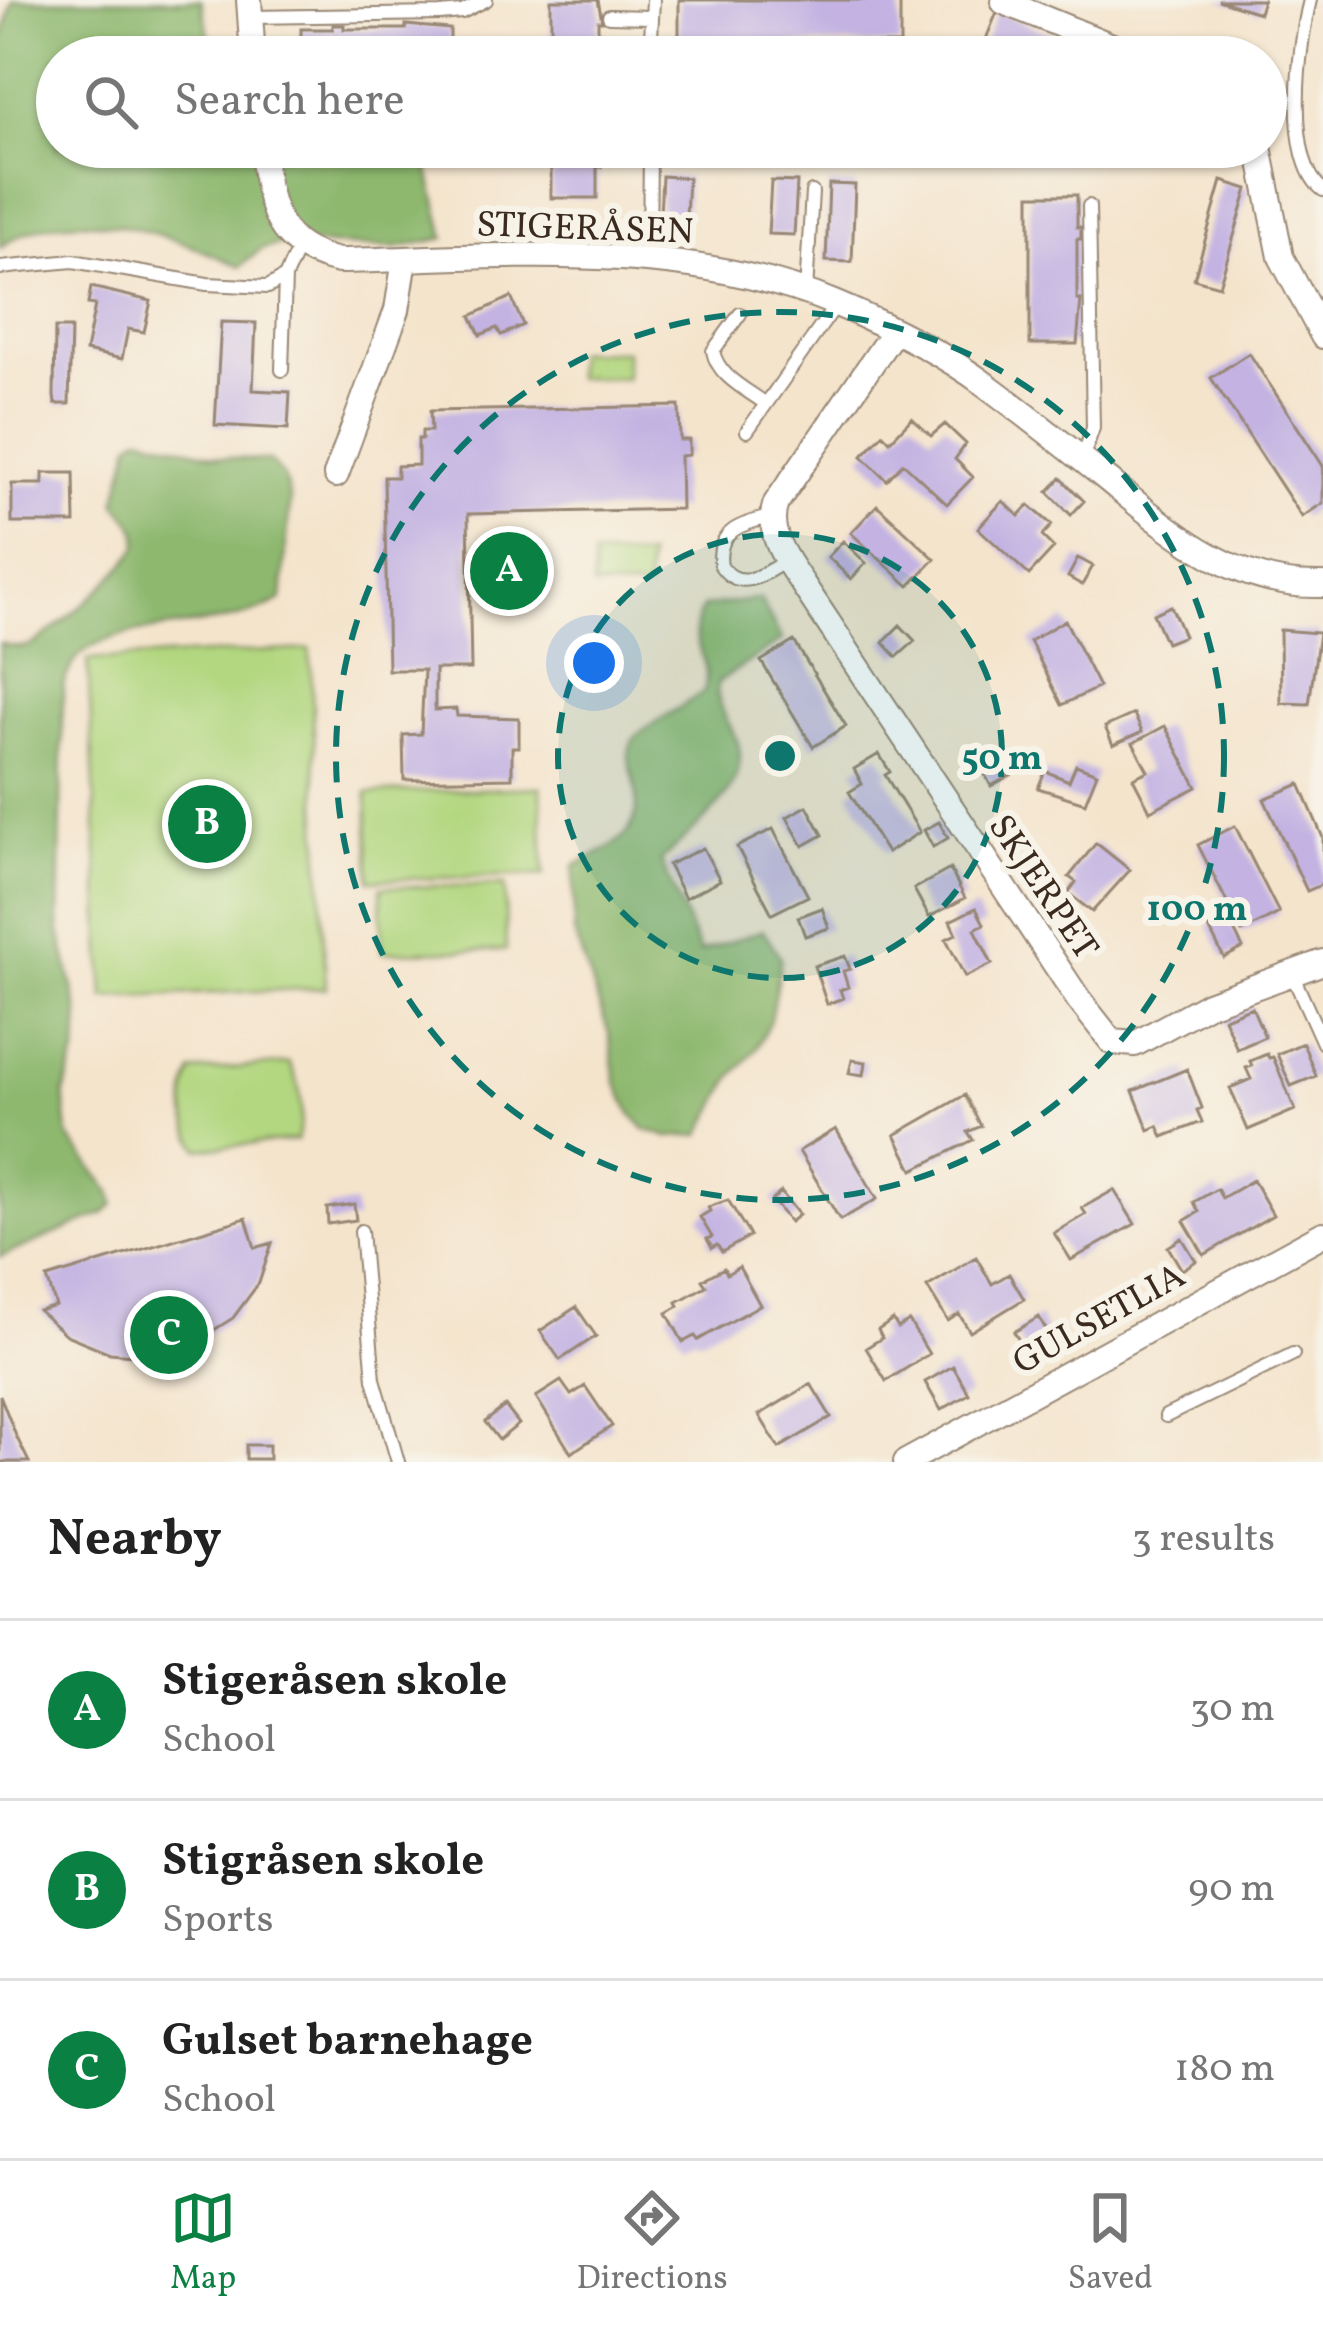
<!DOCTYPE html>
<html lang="en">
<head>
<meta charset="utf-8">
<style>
	:root { --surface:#fff; --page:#f6f6f6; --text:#222; --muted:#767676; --line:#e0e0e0; --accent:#0b8043 }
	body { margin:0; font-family:Vollkorn,serif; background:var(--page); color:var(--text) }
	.you { position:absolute; left:594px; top:663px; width:42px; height:42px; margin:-30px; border:9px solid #fff; border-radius:50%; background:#1a73e8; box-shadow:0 0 0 18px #1a73e833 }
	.badge { display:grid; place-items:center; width:78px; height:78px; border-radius:50%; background:var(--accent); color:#fff; font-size:39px; font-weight:700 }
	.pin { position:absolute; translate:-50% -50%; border:6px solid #fff; box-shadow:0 3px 12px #0006 }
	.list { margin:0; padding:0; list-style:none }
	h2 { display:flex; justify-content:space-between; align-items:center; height:156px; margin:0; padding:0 48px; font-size:51px }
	h2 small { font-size:39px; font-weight:400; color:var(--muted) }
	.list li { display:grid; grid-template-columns:78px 1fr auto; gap:36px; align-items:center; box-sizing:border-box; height:180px; padding:0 48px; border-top:3px solid var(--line) }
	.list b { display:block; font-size:45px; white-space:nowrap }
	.list p { margin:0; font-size:39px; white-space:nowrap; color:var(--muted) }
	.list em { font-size:39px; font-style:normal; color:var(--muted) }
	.icon { flex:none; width:66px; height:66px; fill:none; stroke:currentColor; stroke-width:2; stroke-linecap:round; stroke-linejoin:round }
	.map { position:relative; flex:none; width:1323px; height:1462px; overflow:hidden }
	.search { position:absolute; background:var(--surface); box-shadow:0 3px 9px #0004; left:36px; right:36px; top:36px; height:132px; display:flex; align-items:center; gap:30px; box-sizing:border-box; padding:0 42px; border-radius:66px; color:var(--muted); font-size:45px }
	.sheet { height:696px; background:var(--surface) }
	nav { display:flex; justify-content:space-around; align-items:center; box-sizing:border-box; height:168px; border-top:3px solid var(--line); background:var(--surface); font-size:33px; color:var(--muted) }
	nav a { display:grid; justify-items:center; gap:6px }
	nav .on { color:var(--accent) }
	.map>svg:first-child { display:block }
	.green { fill:#b2d780; stroke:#76804f; stroke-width:3 }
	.forest { fill:#8db86e; stroke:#647146; stroke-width:3 }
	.building { fill:#c3b2e2 }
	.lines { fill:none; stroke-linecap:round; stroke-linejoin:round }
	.service-casing { stroke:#988775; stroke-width:16 }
	.minor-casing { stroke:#988775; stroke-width:28 }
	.service { stroke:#fff; stroke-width:12 }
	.minor { stroke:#fff; stroke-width:24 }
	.ring { fill:none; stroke:#0f766e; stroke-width:6; stroke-dasharray:21 15 }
	.labels { text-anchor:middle; stroke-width:12; stroke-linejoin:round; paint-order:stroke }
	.street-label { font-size:36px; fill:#3b2a1e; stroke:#f7f3e8 }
	.centre { fill:#0f766e; stroke:#f7f3e8; stroke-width:6 }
	.ring-label { font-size:36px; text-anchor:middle; font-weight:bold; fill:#0f766e; stroke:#f7f3e8; stroke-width:12; stroke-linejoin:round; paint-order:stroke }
</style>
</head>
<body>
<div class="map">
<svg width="1323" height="1462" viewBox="0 0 1323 1462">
	<rect width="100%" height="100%" fill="#f7f3e8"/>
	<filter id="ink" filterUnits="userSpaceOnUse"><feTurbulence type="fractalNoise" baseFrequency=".00833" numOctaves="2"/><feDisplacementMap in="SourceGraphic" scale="24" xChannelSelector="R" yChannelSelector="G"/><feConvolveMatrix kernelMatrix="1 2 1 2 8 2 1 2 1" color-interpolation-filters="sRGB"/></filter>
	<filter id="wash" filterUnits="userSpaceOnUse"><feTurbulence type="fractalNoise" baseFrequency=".004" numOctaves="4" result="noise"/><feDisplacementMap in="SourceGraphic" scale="48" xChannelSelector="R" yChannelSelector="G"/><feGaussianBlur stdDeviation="2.7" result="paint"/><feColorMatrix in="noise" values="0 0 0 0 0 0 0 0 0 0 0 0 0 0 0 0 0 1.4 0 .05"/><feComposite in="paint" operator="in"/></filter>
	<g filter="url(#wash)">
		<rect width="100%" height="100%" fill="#f4e4cc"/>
		<path class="green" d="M626 351V378H575V352Z
			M593 556 648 557 647 589 593 587Z
			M310 649 326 988 104 998 88 660Z
			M541 787 544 875 370 880 367 793Z
			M505 885 506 950 382 952 381 887Z
			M289 1063C303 1088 305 1113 297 1140L199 1149C184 1124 181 1099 192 1072Z"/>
		<path class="forest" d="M13 0H201L214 57H57V147H423L445 238 395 248 286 243 261 249 240 267C173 235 67 195 0 248V49Z
			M141 436 220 457 270 461 284 477 290 499 282 599C227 637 114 616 76 659 70 666 67 677 63 685L59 927 79 1015 77 1051 64 1093 68 1136 111 1192 114 1204 105 1213 0 1257V643C9 646 18 649 28 646 46 640 136 561 138 544 140 527 125 515 116 503L131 443Z
			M760 599 782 640 718 682C714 701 727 719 735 736 759 785 691 829 661 861L700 952 763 930 781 958 770 1020 756 1049 731 1078 701 1135 668 1137 645 1129 632 1115 616 1081 609 1033 574 933V866C619 843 648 833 633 776 629 763 626 752 634 739 640 729 689 704 704 691 715 655 681 642 703 607Z"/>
		<g id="blocks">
			<path class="building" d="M551 0H598L602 21H598V57H551Z
				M679 0H900V44H679Z
				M1218 0H1263L1259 13Z
				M997 12 1031 26 1109 57 980 54Z
				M333 25H344V29H406V25L450 29V57H301V29H333Z
				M551 147H597L601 167H597V198H551Z
				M662 176 688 178 686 217 660 216Z
				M771 181 797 182 794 235 768 234Z
				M1222 181 1248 189 1219 286 1194 279Z
				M829 184 855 185 852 262 826 261Z
				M1030 195H1077V227H1081V239H1077V300H1081L1077 344H1030Z
				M91 287 151 301 144 332 128 329 122 359 86 351 95 305 88 304Z
				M511 297 523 325 501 335 497 328 480 335 471 316Z
				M221 322 256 323 253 390 290 392 288 429 215 425Z
				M55 328H71L69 404H55L54 396Z
				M1249 353 1323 466V503L1302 517 1211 378Z
				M679 406 680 440H689V455L680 456 681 509 468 514 471 669H435V710L456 709 457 716 519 718V747H512V778L404 780 403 735 421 734 424 670H388L384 477H397V466L418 465V439H422V431H431L430 411Z
				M912 418 931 436 945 424 966 444 955 459 973 477 947 504 903 463 887 480 862 456 883 434 890 441Z
				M43 473H74L75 523H12V484H43Z
				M1061 478 1084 501 1071 515 1048 492Z
				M1003 501 1019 516 1029 505 1052 525 1042 536 1054 548 1029 575 978 528Z
				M877 505 935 559 909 586 851 533Z
				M843 541 866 563 851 579 828 557Z
				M1078 558 1093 566 1082 585 1068 577Z
				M1171 606 1184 636 1166 643 1153 614Z
				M1065 620 1099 687 1062 705 1030 641Z
				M900 625 915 641 897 657 883 642Z
				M1280 630 1319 633 1309 704 1281 703Z
				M794 641 846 726 813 747 761 661Z
				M1134 714 1142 732 1113 745 1105 727Z
				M1165 726 1197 787 1150 811 1133 778 1148 771 1133 743Z
				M879 754 890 772 885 775 920 832 887 853 849 792 862 784 854 769Z
				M1002 759 1011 775 991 786 982 769Z
				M1076 765 1097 773 1085 803 1038 788 1045 771 1069 781Z
				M1300 784 1323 838V884L1307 891 1264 799Z
				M807 806 823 835 803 846 787 817Z
				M939 822 948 838 933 847 924 830Z
				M1235 826 1279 913 1242 932 1198 845Z
				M773 829 808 896 772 914 737 847Z
				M1096 843 1130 870 1092 912 1068 893 1076 882 1069 877Z
				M703 848 720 880 685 898 668 865Z
				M950 869 965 898 929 917 914 889Z
				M822 908 829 928 805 936 798 917Z
				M976 908 984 924 975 929 992 964 965 977 946 939 956 934 950 921Z
				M1227 916 1243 948 1224 958 1208 926Z
				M845 956 850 969 843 971 848 987 840 990 843 998 827 1004 814 966Z
				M1252 1007 1265 1037 1237 1049 1224 1018Z
				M1303 1043 1316 1076 1291 1086 1277 1054Z
				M1267 1054 1269 1058 1273 1057 1295 1110 1248 1130 1230 1088 1251 1079 1246 1068 1252 1066 1250 1061Z
				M852 1060 866 1062 864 1075 849 1073Z
				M1187 1069 1202 1108 1197 1110 1202 1122 1163 1137 1158 1126 1149 1130 1133 1091Z
				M965 1095 981 1126 968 1132 973 1140 913 1170 895 1135Z
				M836 1129 877 1199 840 1220 799 1151Z
				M1253 1180 1273 1215 1204 1255 1184 1221 1199 1212 1194 1202 1217 1189 1222 1198Z
				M1114 1190 1135 1224 1071 1260 1054 1233 1086 1214 1082 1208Z
				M781 1192 799 1215 790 1222 772 1200Z
				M728 1200 750 1236 722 1252 717 1245 712 1248 707 1239 712 1237 700 1217 710 1211 708 1207Z
				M354 1204 356 1220 328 1224 327 1208Z
				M246 1218 255 1248 272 1243 259 1283 233 1318 187 1347 145 1356 110 1353 66 1335 39 1311 56 1306 47 1278Z
				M1182 1238 1196 1261 1182 1270 1168 1247Z
				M976 1257 992 1284 1009 1274 1024 1299 970 1332 959 1314 948 1321 927 1287Z
				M739 1267 760 1305 698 1340 695 1336 683 1342 667 1313 679 1306 677 1302 706 1286 702 1280 724 1268 727 1274Z
				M576 1307 596 1336 560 1360 540 1331Z
				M1039 1317 1051 1339 1026 1352 1014 1332Z
				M893 1320 898 1328 909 1321 929 1354 886 1381 866 1348 882 1338 878 1330Z
				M953 1366 969 1394 941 1410 925 1382Z
				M561 1381 571 1395 585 1386 612 1426 571 1453 536 1397Z
				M811 1384 831 1417 779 1448 759 1415Z
				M0 1395 16 1436 29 1462H0Z
				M505 1406 519 1424 499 1440 485 1422Z
				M246 1445H269V1459H246Z"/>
		</g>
	</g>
	<g filter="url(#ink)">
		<use href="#blocks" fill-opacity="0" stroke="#988775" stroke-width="3"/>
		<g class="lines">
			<defs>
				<path id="service" d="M1310 0C1299 43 1284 160 1323 190
					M609 16 651 17
					M251 17 440 14 462 12 486 0
					M650 57 653 0
					M649 260 650 147
					M0 268 73 261 207 284 268 287 285 277 299 247
					M806 292 812 192
					M740 314 713 351C718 377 746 389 766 404
					M282 370 285 277
					M747 431 836 305
					M1082 460 1093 428 1089 206
					M771 517C742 523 715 531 721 566 740 593 764 574 787 560
					M1292 974 1323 1043
					M361 1231 374 1379 398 1462
					M1166 1416 1293 1354"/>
				<path id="minor" d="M249 0 253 57
					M1004 2 1139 57
					M261 147C270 205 273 247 339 261 503 257 678 239 834 303 887 325 940 351 986 385 1027 415 1068 448 1108 480 1173 533 1235 588 1323 585
					M1259 147 1281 257 1323 336
					M894 331 776 503C765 531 786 560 802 583L1079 1000 1112 1042 1135 1044 1208 1004 1323 962
					M336 475 397 310 405 259
					M906 1462 1323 1234"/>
			</defs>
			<use href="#service" class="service-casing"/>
			<use href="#minor" class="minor-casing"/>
			<use href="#service" class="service"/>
			<use href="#minor" class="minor"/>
		</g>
	</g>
	<circle cx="780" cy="756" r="222" fill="#0f766e" fill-opacity=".12"/>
	<g class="ring">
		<circle cx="780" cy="756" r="222"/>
		<circle cx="780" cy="756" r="444"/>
	</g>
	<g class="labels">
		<g class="street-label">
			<text transform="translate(585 226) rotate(2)" y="13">STIGERÅSEN</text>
			<text transform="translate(1045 886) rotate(56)" y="13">SKJERPET</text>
			<text transform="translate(1098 1317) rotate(-29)" y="13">GULSETLIA</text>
		</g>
	</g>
	<circle cx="780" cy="756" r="18" class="centre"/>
	<g class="ring-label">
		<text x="1002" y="769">50 m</text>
		<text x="1197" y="920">100 m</text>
	</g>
</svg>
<div class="you"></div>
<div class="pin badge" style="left:509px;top:571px">A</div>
<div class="pin badge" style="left:207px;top:824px">B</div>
<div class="pin badge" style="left:169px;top:1335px">C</div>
<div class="search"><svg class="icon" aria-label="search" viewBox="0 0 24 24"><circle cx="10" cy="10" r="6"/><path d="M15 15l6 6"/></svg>Search here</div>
</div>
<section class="sheet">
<h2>Nearby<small>3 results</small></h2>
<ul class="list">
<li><span class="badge">A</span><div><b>Stigeråsen skole</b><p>School</p></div><em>30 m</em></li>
<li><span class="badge">B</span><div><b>Stigråsen skole</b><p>Sports</p></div><em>90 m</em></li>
<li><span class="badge">C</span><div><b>Gulset barnehage</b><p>School</p></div><em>180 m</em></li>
</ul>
</section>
<nav>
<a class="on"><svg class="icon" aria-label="map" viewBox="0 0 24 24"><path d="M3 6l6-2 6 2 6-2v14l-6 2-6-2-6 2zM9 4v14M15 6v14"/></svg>Map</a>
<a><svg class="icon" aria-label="directions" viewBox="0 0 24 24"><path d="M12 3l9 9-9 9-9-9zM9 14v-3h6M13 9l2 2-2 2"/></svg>Directions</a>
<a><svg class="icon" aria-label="saved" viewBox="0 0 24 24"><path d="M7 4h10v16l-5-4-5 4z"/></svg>Saved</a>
</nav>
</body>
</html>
